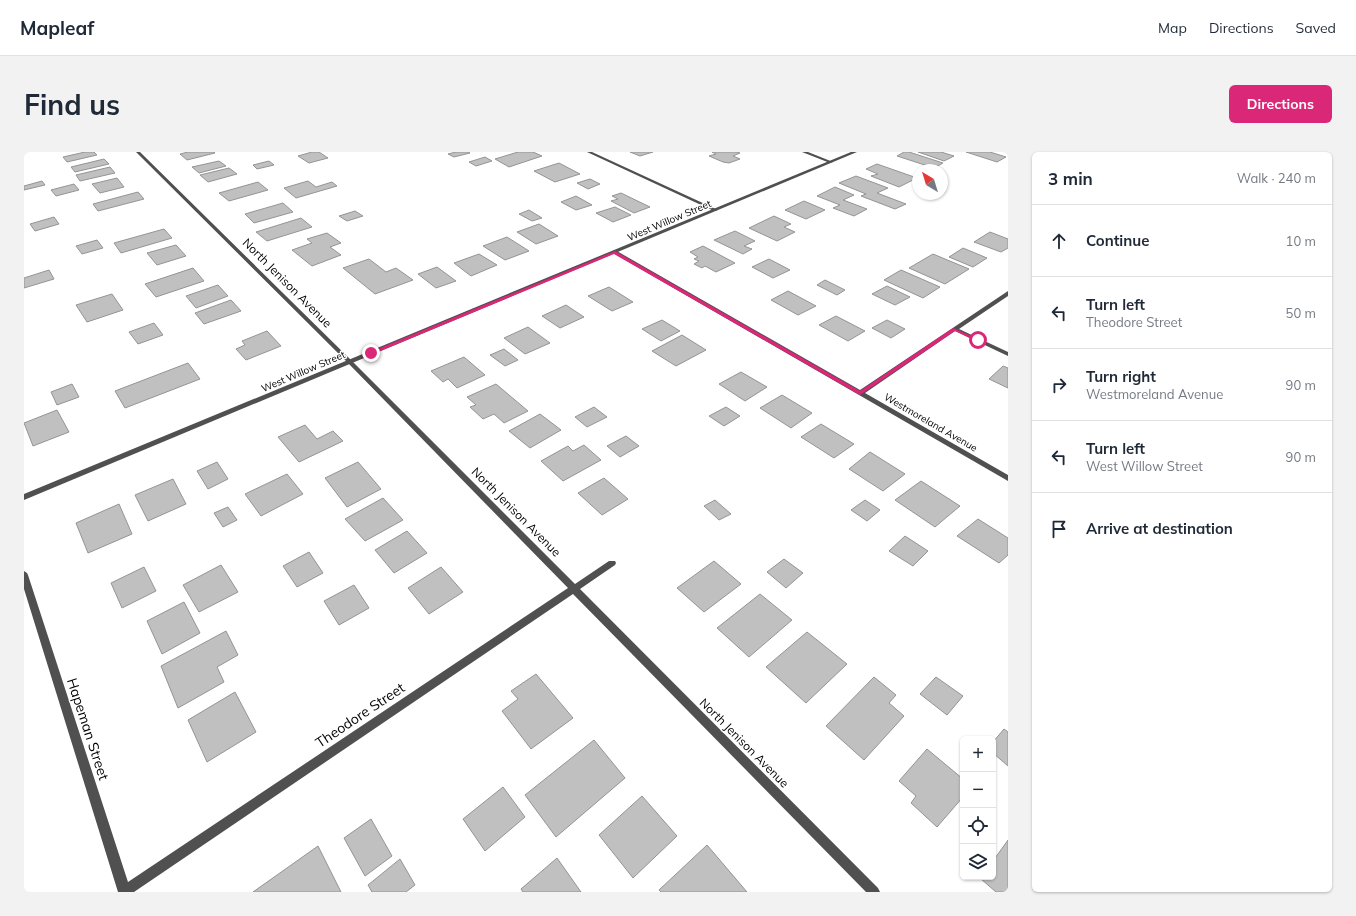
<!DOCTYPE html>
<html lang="en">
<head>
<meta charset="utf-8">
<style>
	:root { --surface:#fff; --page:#f2f2f3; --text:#1f2937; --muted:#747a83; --line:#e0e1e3; --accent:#db2777 }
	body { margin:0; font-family:Mulish,sans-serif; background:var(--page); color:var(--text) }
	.controls { position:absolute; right:12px; bottom:12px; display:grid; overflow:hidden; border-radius:6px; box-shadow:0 1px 3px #0004 }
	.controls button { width:36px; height:36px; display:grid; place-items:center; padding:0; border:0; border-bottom:1px solid var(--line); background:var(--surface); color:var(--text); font:20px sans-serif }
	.compass { position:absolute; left:888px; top:12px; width:36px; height:36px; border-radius:50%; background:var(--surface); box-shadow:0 1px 3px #0004; rotate:322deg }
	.stop { position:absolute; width:12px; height:12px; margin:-9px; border:3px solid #db2777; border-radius:50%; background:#fff }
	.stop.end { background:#db2777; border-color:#fff; box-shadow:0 1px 4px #0008 }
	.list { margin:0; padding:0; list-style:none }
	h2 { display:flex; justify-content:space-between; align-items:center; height:52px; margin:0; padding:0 16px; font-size:17px }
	h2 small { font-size:13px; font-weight:400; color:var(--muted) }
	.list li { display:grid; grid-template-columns:26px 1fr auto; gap:12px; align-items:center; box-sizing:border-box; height:72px; padding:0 16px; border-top:1px solid var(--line) }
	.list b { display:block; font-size:15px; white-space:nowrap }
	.list p { margin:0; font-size:13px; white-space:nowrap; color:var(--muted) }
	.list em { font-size:13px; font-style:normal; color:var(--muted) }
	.icon { flex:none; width:22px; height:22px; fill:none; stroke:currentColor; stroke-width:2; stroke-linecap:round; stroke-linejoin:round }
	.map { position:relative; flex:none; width:984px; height:740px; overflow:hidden; border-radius:6px }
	header { display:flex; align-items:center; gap:24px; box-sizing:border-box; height:56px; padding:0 20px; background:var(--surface); border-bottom:1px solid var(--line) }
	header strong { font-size:19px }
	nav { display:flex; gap:22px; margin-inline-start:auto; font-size:14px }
	.intro { display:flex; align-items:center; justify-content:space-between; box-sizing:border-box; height:96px; padding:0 24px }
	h1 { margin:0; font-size:28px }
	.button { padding:10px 18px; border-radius:6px; background:var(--accent); color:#fff; font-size:14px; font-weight:700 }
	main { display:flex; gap:24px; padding:0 24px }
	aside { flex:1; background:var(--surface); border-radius:6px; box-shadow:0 1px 3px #0004 }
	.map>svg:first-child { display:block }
	.building { fill:#c0c0c0; stroke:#949494 }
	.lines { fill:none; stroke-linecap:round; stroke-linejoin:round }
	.minor { fill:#505050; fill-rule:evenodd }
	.tertiary { fill:#505050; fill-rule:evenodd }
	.route { fill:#db2777 }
	.labels { text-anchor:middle; stroke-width:3; stroke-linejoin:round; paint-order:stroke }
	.far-street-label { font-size:10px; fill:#000; stroke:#fff }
	.street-label { font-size:12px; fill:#000; stroke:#fff }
	.near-street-label { font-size:14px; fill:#000; stroke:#fff }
</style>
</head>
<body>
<header>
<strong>Mapleaf</strong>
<nav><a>Map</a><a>Directions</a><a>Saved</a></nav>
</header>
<div class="intro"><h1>Find us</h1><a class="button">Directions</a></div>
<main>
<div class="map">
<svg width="984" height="740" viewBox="0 0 984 740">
	<rect width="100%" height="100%" fill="#fff"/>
	<path class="building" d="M61 0H70L73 3 43 10 39 5Z
		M164 0H190L191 1 163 8 156 2Z
		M288 0H295L304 6 285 11 274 4Z
		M432 0H445L446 1 430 5 424 2Z
		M494 0H509L518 4 485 15 471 7Z
		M606 0H629L616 4Z
		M688 0H712L716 1 709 4 716 7 705 11 699 10 685 4 692 2Z
		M880 0H885L919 11 910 16 873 4Z
		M894 0H917L930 4 920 9Z
		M942 0H966L982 5 973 10Z
		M461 5 468 9 452 14 445 10Z
		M80 7 85 12 51 20 47 15Z
		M195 9 202 14 175 21 168 15Z
		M245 9 250 13 233 17 229 13Z
		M535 11 556 22 531 30 510 19Z
		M853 12 893 26 875 35 847 24 854 22 842 17Z
		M86 15 91 21 56 29 52 23Z
		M205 16 213 22 184 30 176 23Z
		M832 24 864 36 853 41 882 52 871 57 837 44 842 42 815 31Z
		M93 26 100 35 76 41 68 32Z
		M566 27 576 32 564 37 553 31Z
		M18 29 21 33 0 38V34Z
		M284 29 292 35 308 30 313 34 272 46 260 36Z
		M234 30 244 38 205 49 195 41Z
		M50 32 55 38 32 44 27 38Z
		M811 35 830 43 819 48 843 57 830 64 809 56 816 53 793 44Z
		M114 40 120 47 74 59 69 52Z
		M597 41 626 55 610 61 587 49 594 47 588 44Z
		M552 44 568 53 552 58 537 50Z
		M780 49 801 58 782 67 761 58Z
		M259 51 269 60 230 71 221 62Z
		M591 55 607 63 589 70 572 61Z
		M505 58 518 66 508 69 495 62Z
		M331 59 339 64 323 69 315 64Z
		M750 64 767 72 760 75 771 80 753 89 725 76Z
		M30 65 35 72 11 79 6 72Z
		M277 66 288 75 243 89 232 80Z
		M515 72 534 84 512 92 493 80Z
		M140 77 148 86 97 101 90 91Z
		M711 79 731 89 720 94 728 97 719 102 690 88Z
		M966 80 984 87V96L977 100 950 90Z
		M303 81 317 91 306 95 317 103 288 114 268 98 288 91 283 87Z
		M483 85 505 99 481 108 459 94Z
		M73 88 79 96 58 102 52 94Z
		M152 93 162 104 133 113 123 101Z
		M679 94 711 111 692 120 681 114 678 116 670 112 675 109 670 107 674 105 666 100Z
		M939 96 963 106 949 115 925 105Z
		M455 102 473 113 447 124 430 111Z
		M909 102 945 117 921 132 885 116Z
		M345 107 362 120 372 116 389 128 351 142 319 116Z
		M745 107 766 118 749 126 728 115Z
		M413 115 432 129 412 136 394 122Z
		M169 116 180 129 132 145 121 132Z
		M25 118 30 127 0 136V126Z
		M877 118 916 135 899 146 860 128Z
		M801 128 821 138 813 143 793 133Z
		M194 133 204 144 172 156 162 144Z
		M863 134 886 145 871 153 848 142Z
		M585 135 609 150 588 159 564 144Z
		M764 139 792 154 774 163 747 148Z
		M88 142 99 158 63 170 52 153Z
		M207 148 217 159 180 172 171 161Z
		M542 153 560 165 536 176 518 164Z
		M812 164 841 179 824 189 795 173Z
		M638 168 656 179 637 189 618 177Z
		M863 168 881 177 867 186 848 176Z
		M130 171 139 183 114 192 105 180Z
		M504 175 526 191 501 202 480 186Z
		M243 179 257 194 222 208 212 197 221 193 218 189Z
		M658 183 682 198 652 214 628 199Z
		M480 197 494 208 481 214 466 203Z
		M440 205 461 223 433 236 424 227 419 230 407 219Z
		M164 211 176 227 101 256 91 239Z
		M979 214 984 216V236L965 227Z
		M717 220 743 235 721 249 695 232Z
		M48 232 55 245 33 253 27 240Z
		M472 232 504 259 480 271 470 262 459 267 446 255 452 253 443 245Z
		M758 243 788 261 767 276 736 256Z
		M570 255 583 265 563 275 551 265Z
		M702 255 716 264 700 274 685 264Z
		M33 258 45 280 9 294 0 271Z
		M516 262 537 278 506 296 485 279Z
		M797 272 830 292 810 306 777 285Z
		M281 273 293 287 309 279 319 289 275 310 254 285Z
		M602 284 615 294 596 305 583 294Z
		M560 293 577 308 539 329 517 309 544 294 549 299Z
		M846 300 881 322 859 339 825 317Z
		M193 310 204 327 184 337 173 319Z
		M334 310 357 337 323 355 301 326Z
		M263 322 279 342 237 364 221 342Z
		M580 326 604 347 578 363 554 341Z
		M149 327 162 352 124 369 111 343Z
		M897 329 936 354 911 375 871 348Z
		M359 346 379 368 341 389 321 367Z
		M691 348 707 362 695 368 680 354Z
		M841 348 856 358 843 369 827 358Z
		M95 352 108 382 64 401 52 371Z
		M204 355 213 368 199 375 190 361Z
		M954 367 984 386V403L975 411 933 384Z
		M383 379 403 401 370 421 351 398Z
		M881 384 904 399 889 414 865 399Z
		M285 400 299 421 273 435 259 414Z
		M760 407 779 421 762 436 743 420Z
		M690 409 717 432 680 460 653 436Z
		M197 413 214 440 175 460 159 433Z
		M120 415 132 439 98 456 87 431Z
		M417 415 439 440 405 462 384 436Z
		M330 433 345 456 315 473 300 449Z
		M736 442 768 468 725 505 693 476Z
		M160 450 176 481 138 502 123 469Z
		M202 479 214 503 193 515 200 530 154 556 137 514Z
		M783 480 823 512 782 551 742 515Z
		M512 522 549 566 507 597 478 559 494 547 487 539Z
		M850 525 872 543 865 551 880 564 840 608 802 574Z
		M912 525 939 544 923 563 896 542Z
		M211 540 232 580 183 610 164 568Z
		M980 577 984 580V614L969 601V590Z
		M570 588 601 626 532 685 501 643Z
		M903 597 939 627V645L913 675 887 651 892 644 875 629Z
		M479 635 501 665 461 699 439 667Z
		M618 644 653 684 609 726 575 683Z
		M347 667 368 704 341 724 320 686Z
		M984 688V740H972L957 727 958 725H969V709Z
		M683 693 723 740H637L635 738Z
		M294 694 317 740H229Z
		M533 706 557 740H499L497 737Z
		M376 707 391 733 382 740H348L344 733Z"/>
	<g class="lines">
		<path class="minor" d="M112 0H116L328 209 551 432 585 409H591L592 411 591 413 556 437 854 736 856 740H842L549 442 110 740H94L0 437V419L3 421 4 423 104 730 544 436 324 211Z
			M563 0H568L694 58 690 59Z
			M778 0H784L809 10 806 11Z
			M591 98 836 238 984 139V144L935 177 984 200V204L931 179 841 241 984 323V329L589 101 588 100Z"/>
		<path class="tertiary" d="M827 0H833L0 348V342Z"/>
	</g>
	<path class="route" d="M591 99 836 239 929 176 957 188 952 189 931 179 836 243 590 102 349 202 344 201Z"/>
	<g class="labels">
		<g class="far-street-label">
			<text transform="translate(645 68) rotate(-23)" y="4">West Willow Street</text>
			<text transform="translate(279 219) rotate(-23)" y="4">West Willow Street</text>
			<text transform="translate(907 270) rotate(30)" y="4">Westmoreland Avenue</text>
		</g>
		<g class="street-label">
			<text transform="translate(263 131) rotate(45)" y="4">North Jenison Avenue</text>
			<text transform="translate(492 360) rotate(45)" y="4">North Jenison Avenue</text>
			<text transform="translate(720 591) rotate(45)" y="4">North Jenison Avenue</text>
		</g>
		<g class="near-street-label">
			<text transform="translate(336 563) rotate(-34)" y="5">Theodore Street</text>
			<text transform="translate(64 577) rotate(72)" y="5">Hapeman Street</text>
		</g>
	</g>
</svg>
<div class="controls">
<button>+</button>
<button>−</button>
<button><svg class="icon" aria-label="locate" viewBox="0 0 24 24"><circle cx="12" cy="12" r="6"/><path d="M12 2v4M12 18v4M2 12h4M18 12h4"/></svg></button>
<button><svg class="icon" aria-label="layers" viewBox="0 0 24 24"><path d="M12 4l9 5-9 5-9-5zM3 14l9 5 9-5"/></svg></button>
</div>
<svg class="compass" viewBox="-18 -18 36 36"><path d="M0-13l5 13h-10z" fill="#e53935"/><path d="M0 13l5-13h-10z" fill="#747a83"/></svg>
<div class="stop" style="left:954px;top:188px"></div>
<div class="stop end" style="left:347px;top:201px"></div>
</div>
<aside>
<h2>3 min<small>Walk · 240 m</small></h2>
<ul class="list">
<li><svg class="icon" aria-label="ahead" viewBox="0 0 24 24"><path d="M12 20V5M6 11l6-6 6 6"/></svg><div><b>Continue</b></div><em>10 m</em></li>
<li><svg class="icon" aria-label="left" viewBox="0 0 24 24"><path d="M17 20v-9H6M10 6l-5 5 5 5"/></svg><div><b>Turn left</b><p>Theodore Street</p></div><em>50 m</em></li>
<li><svg class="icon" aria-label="right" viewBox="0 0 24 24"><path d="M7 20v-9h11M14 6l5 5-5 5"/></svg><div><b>Turn right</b><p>Westmoreland Avenue</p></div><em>90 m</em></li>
<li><svg class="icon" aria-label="left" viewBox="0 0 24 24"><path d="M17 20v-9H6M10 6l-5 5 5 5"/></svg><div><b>Turn left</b><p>West Willow Street</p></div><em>90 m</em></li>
<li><svg class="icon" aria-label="arrive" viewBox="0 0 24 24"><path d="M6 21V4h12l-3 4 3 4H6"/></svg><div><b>Arrive at destination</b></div></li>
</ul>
</aside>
</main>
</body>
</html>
